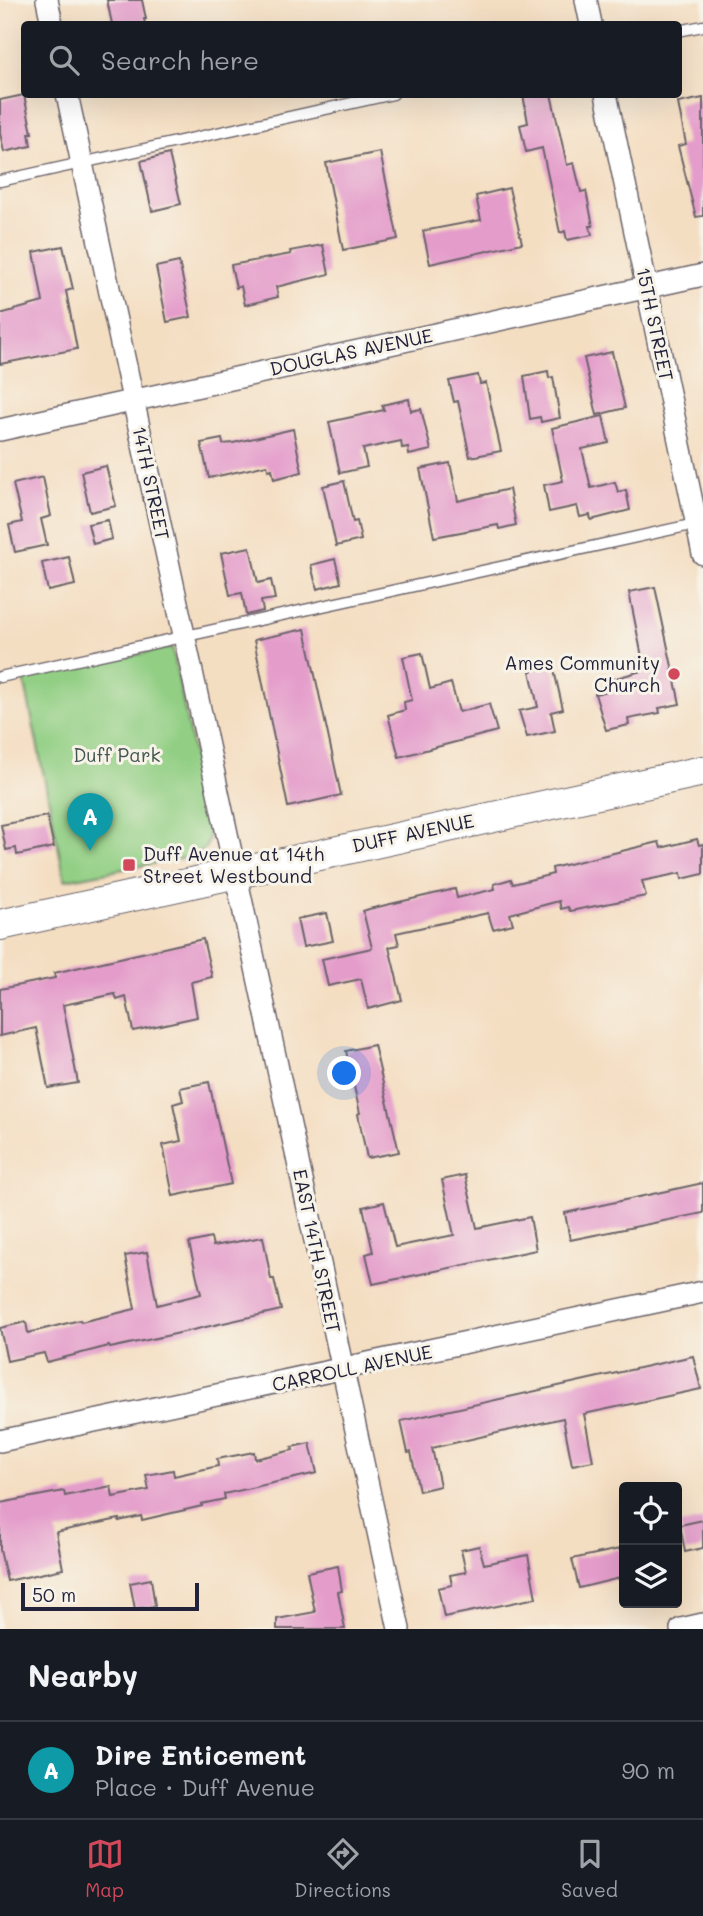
<!DOCTYPE html>
<html lang="en">
<head>
<meta charset="utf-8">
<style>
	:root { --surface:#171b24; --page:#20242c; --text:#f1f3f6; --muted:#9ea1a6; --line:#363941; --accent:#d1495b }
	body { margin:0; font-family:Mali,sans-serif; background:var(--page); color:var(--text) }
	.controls { position:absolute; right:21px; bottom:21px; display:grid; overflow:hidden; border-radius:7px; box-shadow:0 7px 28px #0002 }
	.controls button { width:63px; height:63px; display:grid; place-items:center; padding:0; border:0; border-bottom:2px solid var(--line); background:var(--surface); color:var(--text); font:35px sans-serif }
	.scale { position:absolute; left:21px; bottom:18px; width:178px; box-sizing:border-box; padding-left:7px; border:4px solid #22223b; border-top:0; font-size:19px; line-height:24px; white-space:nowrap; color:#22223b; -webkit-text-stroke:5px #f7f3e8; paint-order:stroke }
	.you { position:absolute; left:345px; top:1074px; width:24px; height:24px; margin:-18px; border:5px solid #fff; border-radius:50%; background:#1a73e8; box-shadow:0 0 0 10px #1a73e833 }
	.badge { display:grid; place-items:center; width:46px; height:46px; border-radius:50%; background:var(--accent); color:#fff; font-size:23px; font-weight:700 }
	.pin { position:absolute; translate:-50% -58px; filter:drop-shadow(0 2px 4px #0008) }
	.pin::after { content:''; position:absolute; top:37px; width:24px; height:21px; background:inherit; clip-path:polygon(0 0,100% 0,50% 100%) }
	.list { margin:0; padding:0; list-style:none }
	h2 { display:flex; justify-content:space-between; align-items:center; height:91px; margin:0; padding:0 28px; font-size:30px }
	h2 small { font-size:23px; font-weight:400; color:var(--muted) }
	.list li { display:grid; grid-template-columns:46px 1fr auto; gap:21px; align-items:center; box-sizing:border-box; height:98px; padding:0 28px; border-top:2px solid var(--line) }
	.list b { display:block; font-size:26px; white-space:nowrap }
	.list p { margin:0; font-size:23px; white-space:nowrap; color:var(--muted) }
	.list em { font-size:23px; font-style:normal; color:var(--muted) }
	.icon { flex:none; width:38px; height:38px; fill:none; stroke:currentColor; stroke-width:2; stroke-linecap:round; stroke-linejoin:round }
	.map { position:relative; flex:none; width:703px; height:1629px; overflow:hidden }
	.search { position:absolute; background:var(--surface); box-shadow:0 7px 28px #0002; left:21px; right:21px; top:21px; height:77px; display:flex; align-items:center; gap:18px; box-sizing:border-box; padding:0 24px; border-radius:7px; color:var(--muted); font-size:26px }
	.sheet { height:189px; background:var(--surface) }
	nav { display:flex; justify-content:space-around; align-items:center; box-sizing:border-box; height:98px; border-top:2px solid var(--line); background:var(--surface); font-size:19px; color:var(--muted) }
	nav a { display:grid; justify-items:center; gap:4px }
	nav .on { color:var(--accent) }
	.map>svg:first-child { display:block }
	.green { fill:#92cf84; stroke:#5a7860; stroke-width:2 }
	.building { fill:#e49dcb }
	.lines { fill:none; stroke-linecap:round; stroke-linejoin:round }
	.lane-casing { stroke:#6c646a; stroke-width:13 }
	.street-casing { stroke:#6c646a; stroke-width:24 }
	.secondary-casing { stroke:#6c646a; stroke-width:32 }
	.lane { stroke:#fff; stroke-width:10 }
	.street { stroke:#fff; stroke-width:21 }
	.secondary { stroke:#fff; stroke-width:30 }
	.poi-dot { fill:#d1495b; stroke:#f7f3e8; stroke-width:2.5 }
	.labels { text-anchor:middle; stroke-width:6; stroke-linejoin:round; paint-order:stroke }
	.street-label { font-size:19px; fill:#22223b; stroke:#f7f3e8 }
	.poi-label { font-size:19px; fill:#22223b; stroke:#f7f3e8; text-anchor:end }
	.park-label { font-size:19px; fill:#445651; stroke:#f7f3e8 }
</style>
</head>
<body>
<div class="map">
<svg width="703" height="1629" viewBox="0 0 703 1629">
	<rect width="100%" height="100%" fill="#f7f3e8"/>
	<filter id="ink" filterUnits="userSpaceOnUse"><feTurbulence type="fractalNoise" baseFrequency=".0143" numOctaves="2"/><feDisplacementMap in="SourceGraphic" scale="14" xChannelSelector="R" yChannelSelector="G"/><feConvolveMatrix kernelMatrix="1 2 1 2 8 2 1 2 1" color-interpolation-filters="sRGB"/></filter>
	<filter id="wash" filterUnits="userSpaceOnUse"><feTurbulence type="fractalNoise" baseFrequency=".00686" numOctaves="4" result="noise"/><feDisplacementMap in="SourceGraphic" scale="28" xChannelSelector="R" yChannelSelector="G"/><feGaussianBlur stdDeviation="1.57" result="paint"/><feColorMatrix in="noise" values="0 0 0 0 0 0 0 0 0 0 0 0 0 0 0 0 0 1.4 0 .05"/><feComposite in="paint" operator="in"/></filter>
	<g filter="url(#wash)">
		<rect width="100%" height="100%" fill="#f4dec2"/>
		<path class="green" d="M172 647 209 832C209 845 206 850 194 856L65 880 24 679Z"/>
		<g id="blocks">
			<path class="building" d="M107 0H142L146 19H144L145 24H112Z
				M523 94H551L567 165 574 163 581 192 586 191 593 226H590L592 235 567 240 565 231 560 233 542 148 526 152 520 125 528 123Z
				M24 95 32 133H29L31 146 4 152 0 133V100Z
				M703 98V216L696 217 678 146 686 144 678 103Z
				M380 152 398 239 343 250 326 163Z
				M169 154 181 204 152 211 141 161Z
				M509 188 522 243 430 264 423 231 481 220 476 196Z
				M323 245 329 274 276 287 278 297 245 305 241 286 236 288 231 265 291 254 290 251Z
				M63 246 73 289 66 291 77 349 0 364V314L43 302 34 252Z
				M179 262 191 317 167 322 156 267Z
				M612 352 625 408 597 415 584 358Z
				M548 371 549 378 553 377 560 418 541 422 540 417 530 419 524 376Z
				M478 375 480 384 486 383 501 451 470 457 458 401 454 402 449 381Z
				M409 399 411 411 421 409 431 450 409 455 408 447 402 448 401 441 363 449 367 467 340 473 329 422 384 410 382 405Z
				M603 416 609 443 582 449 591 488 615 482 618 492 626 490 630 510 591 520 590 515 580 517 577 506 549 512 544 485 563 481 552 428Z
				M293 429 302 472 274 479 272 469 268 470 267 465 209 478 201 443 222 439 223 444 233 443Z
				M450 463 458 501 509 489 516 525 499 529 498 525 434 537 420 469Z
				M106 466 116 506 90 512 81 472Z
				M43 477 51 516 41 519 47 545 15 552 9 525 22 522 13 484Z
				M344 481 353 522 357 521 361 540 336 546 323 486Z
				M108 520 112 539 93 544 88 524Z
				M250 547 258 583 271 580 275 599 261 601 263 611 246 615 242 593 230 595 221 553Z
				M69 557 75 585 48 591 42 563Z
				M335 559 341 583 317 589 311 565Z
				M655 587 680 704 659 708 660 713 628 719 629 725 606 730 595 694 608 691 606 681 641 671 638 658 642 657 629 592Z
				M305 629 341 795 288 807 254 640Z
				M422 653 430 689 451 683 459 712 489 704 497 731 399 757 388 715 405 710 404 702 412 700 403 657Z
				M553 666 563 709 551 712 555 731 527 737 519 711 538 707 530 671Z
				M47 816 54 847 17 855 16 848 6 850 1 825Z
				M697 839 699 845 703 844V874L682 879 681 873 642 881 646 896 570 911 568 907 561 909 559 901 510 914 513 924 493 929 488 913 396 933 399 945 389 947 402 1000 368 1009 361 979 328 986 322 959 372 948 363 911 369 909 455 889 457 898 495 889 494 884 511 879 513 884 553 874 552 868 659 842 661 848Z
				M327 913 333 941 303 947 297 919Z
				M203 939 212 977 191 982 197 1017 133 1031 126 997 117 1000 115 994 63 1005 78 1083 48 1088 36 1028 0 1036V989L55 978 54 973Z
				M374 1045 399 1152 367 1158 358 1114 360 1113 346 1051Z
				M209 1082 231 1184 173 1196 163 1145 181 1141 173 1104 183 1101 180 1088Z
				M465 1175 477 1228 530 1217 536 1250 373 1284 366 1254 373 1252 363 1207 384 1202 395 1247 454 1235 442 1180Z
				M703 1183V1213L570 1240 565 1213Z
				M263 1237 271 1279H274L281 1310 175 1334 110 1348 109 1346 47 1362 44 1353 7 1361 0 1328 26 1322 28 1333 80 1320 81 1322 135 1309 125 1256 147 1252 157 1305 201 1294 189 1243 211 1238 213 1246Z
				M693 1356 701 1389 584 1414 593 1461 572 1465 563 1418 432 1448 440 1486 419 1491 411 1452 408 1453 401 1421Z
				M310 1443 317 1473 224 1494 225 1499 201 1504 202 1506 142 1520 141 1516 119 1521V1519L56 1532 63 1569 7 1581 0 1550V1503L64 1491 65 1496 111 1486 113 1497 149 1490 146 1475 173 1470 174 1476 218 1466 217 1459 254 1452 255 1459 293 1450 292 1447Z
				M703 1520V1548L685 1552 680 1525Z
				M479 1546 484 1564 528 1555 536 1598 444 1617 438 1588 452 1585 450 1575 466 1572 461 1550Z
				M624 1548V1577L579 1588 572 1559Z
				M338 1566 342 1591 338 1592 345 1629H277V1619L315 1612 307 1572Z
				M151 1579 155 1606 135 1609 130 1583Z"/>
		</g>
	</g>
	<g filter="url(#ink)">
		<use href="#blocks" fill-opacity="0" stroke="#6c646a" stroke-width="2"/>
		<g class="lines">
			<defs>
				<path id="lane" d="M678 31 703 26
					M0 181 393 94
					M0 677 700 523"/>
				<path id="street" d="M47 0 52 24
					M586 0 591 24
					M67 94 399 1629
					M606 94 703 554
					M0 430 703 275
					M0 1441 703 1292
					M681 1629 703 1624"/>
				<path id="secondary" d="M0 925 703 771"/>
			</defs>
			<use href="#lane" class="lane-casing"/>
			<use href="#street" class="street-casing"/>
			<use href="#secondary" class="secondary-casing"/>
			<use href="#lane" class="lane"/>
			<use href="#street" class="street"/>
			<use href="#secondary" class="secondary"/>
		</g>
	</g>
	<g class="poi-dot">
		<circle cx="674" cy="674" r="7"/>
		<rect x="122" y="858" width="14" height="14" rx="3.5"/>
	</g>
	<g class="labels">
		<g class="street-label">
			<text transform="translate(655 324) rotate(78)" y="7">15TH STREET</text>
			<text transform="translate(351 352) rotate(-12)" y="7">DOUGLAS AVENUE</text>
			<text transform="translate(151 483) rotate(78)" y="7">14TH STREET</text>
			<text transform="translate(413 833) rotate(-12)" y="7">DUFF AVENUE</text>
			<text transform="translate(317 1251) rotate(78)" y="7">EAST 14TH STREET</text>
			<text transform="translate(352 1368) rotate(-12)" y="7">CARROLL AVENUE</text>
		</g>
		<g class="poi-label">
			<text x="660" y="670">Ames Community<tspan x="660" dy="22">Church</tspan></text>
			<text x="143" y="861" text-anchor="start">Duff Avenue at 14th<tspan x="143" dy="22">Street Westbound</tspan></text>
		</g>
		<g class="park-label">
			<text x="117" y="762">Duff Park</text>
		</g>
	</g>
</svg>
<div class="controls">
<button><svg class="icon" aria-label="locate" viewBox="0 0 24 24"><circle cx="12" cy="12" r="6"/><path d="M12 2v4M12 18v4M2 12h4M18 12h4"/></svg></button>
<button><svg class="icon" aria-label="layers" viewBox="0 0 24 24"><path d="M12 4l9 5-9 5-9-5zM3 14l9 5 9-5"/></svg></button>
</div>
<div class="scale">50 m</div>
<div class="you"></div>
<div class="pin badge" style="left:90px;top:851px;background:#0f9aa8">A</div>
<div class="search"><svg class="icon" aria-label="search" viewBox="0 0 24 24"><circle cx="10" cy="10" r="6"/><path d="M15 15l6 6"/></svg>Search here</div>
</div>
<section class="sheet">
<h2>Nearby<small></small></h2>
<ul class="list">
<li><span class="badge" style="background:#0f9aa8">A</span><div><b>Dire Enticement</b><p>Place · Duff Avenue</p></div><em>90 m</em></li>
</ul>
</section>
<nav>
<a class="on"><svg class="icon" aria-label="map" viewBox="0 0 24 24"><path d="M3 6l6-2 6 2 6-2v14l-6 2-6-2-6 2zM9 4v14M15 6v14"/></svg>Map</a>
<a><svg class="icon" aria-label="directions" viewBox="0 0 24 24"><path d="M12 3l9 9-9 9-9-9zM9 14v-3h6M13 9l2 2-2 2"/></svg>Directions</a>
<a><svg class="icon" aria-label="saved" viewBox="0 0 24 24"><path d="M7 4h10v16l-5-4-5 4z"/></svg>Saved</a>
</nav>
</body>
</html>
